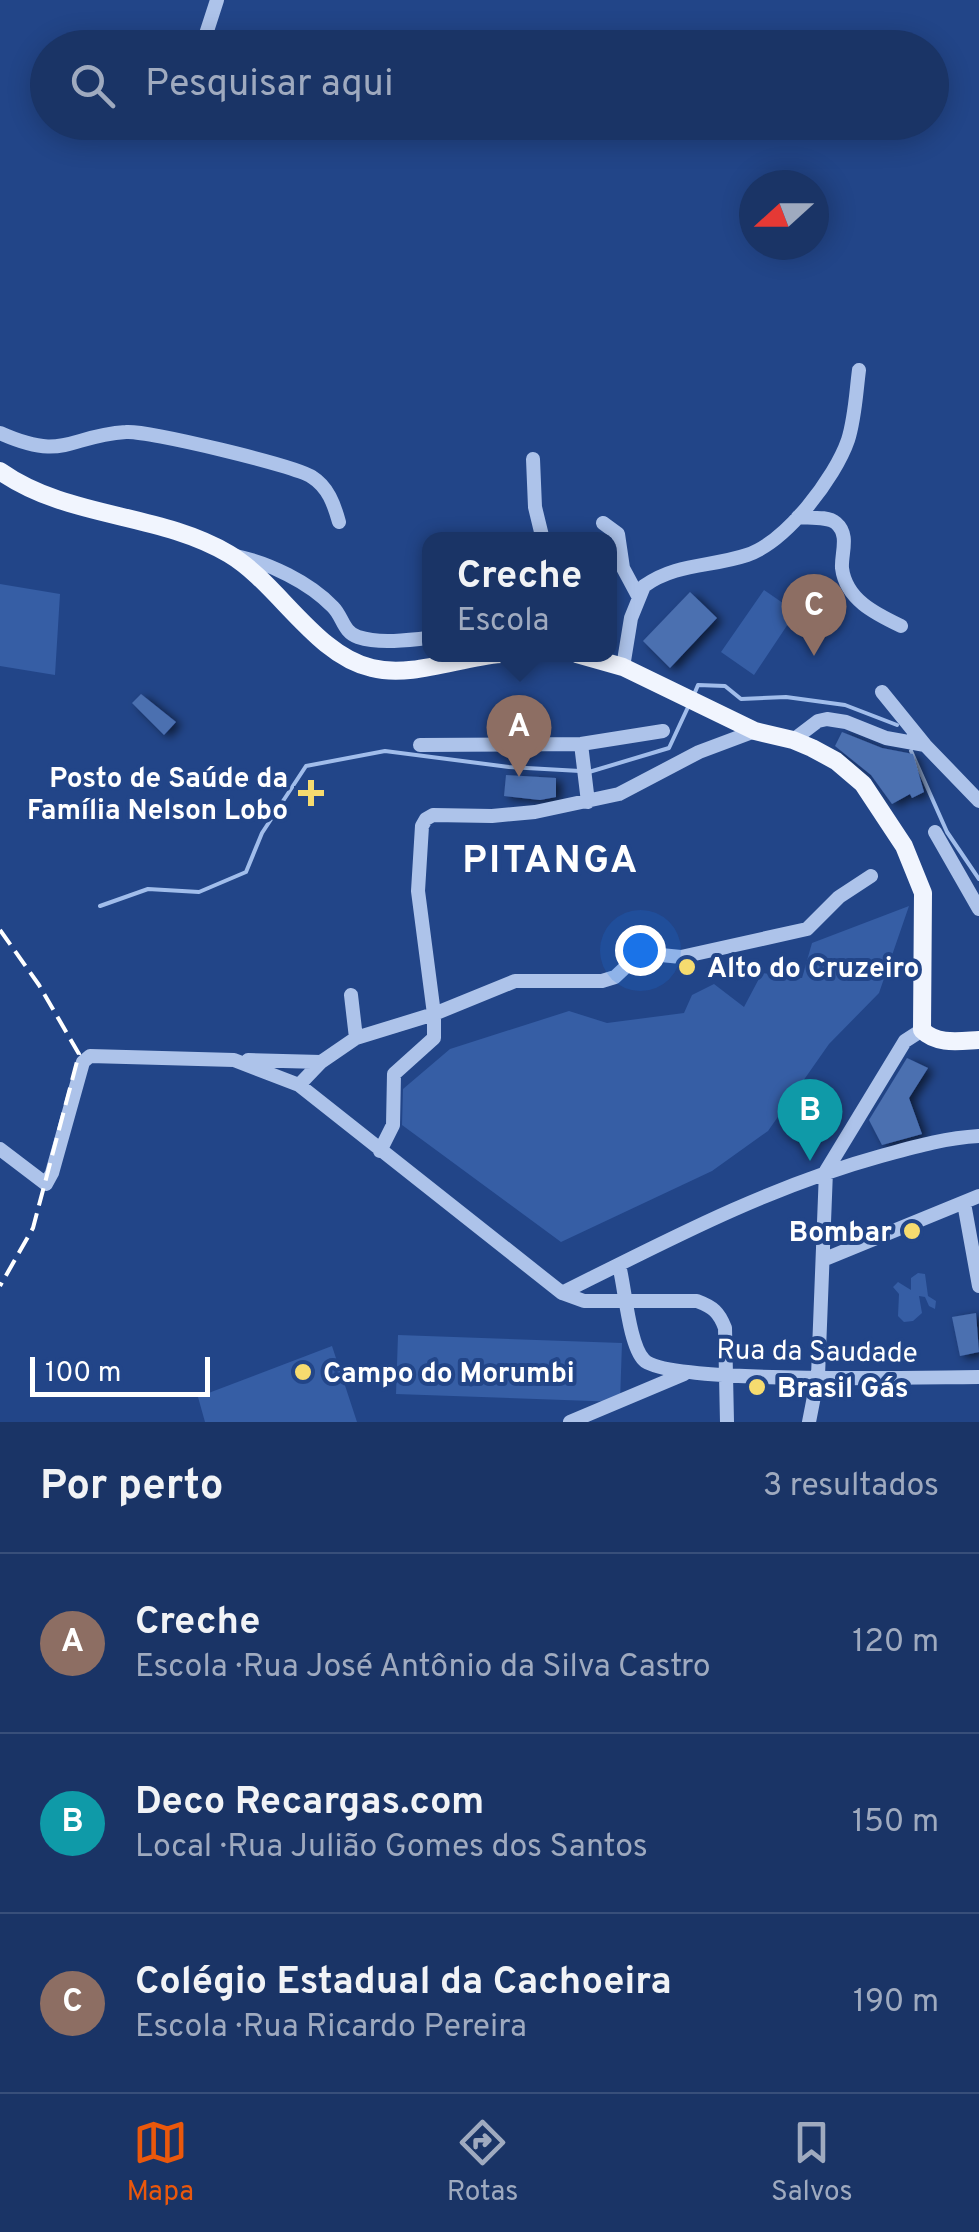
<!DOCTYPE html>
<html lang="pt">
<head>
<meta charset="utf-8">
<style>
	:root { --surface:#1a3466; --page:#233c6c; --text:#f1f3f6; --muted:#9faabf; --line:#384f7a; --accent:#ea580c }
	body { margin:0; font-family:Overpass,sans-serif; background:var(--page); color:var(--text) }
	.compass { position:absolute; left:739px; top:170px; width:90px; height:90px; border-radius:50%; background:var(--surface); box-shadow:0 5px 25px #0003; rotate:249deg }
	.scale { position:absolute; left:30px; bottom:25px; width:180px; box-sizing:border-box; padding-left:10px; border:5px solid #fff; border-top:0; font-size:28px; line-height:35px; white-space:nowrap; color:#fff; -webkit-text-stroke:8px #224588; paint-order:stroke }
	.you { position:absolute; left:640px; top:950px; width:35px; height:35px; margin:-25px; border:8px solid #fff; border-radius:50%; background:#1a73e8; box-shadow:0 0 0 15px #1a73e833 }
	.badge { display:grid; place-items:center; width:65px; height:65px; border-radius:50%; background:var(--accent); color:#fff; font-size:32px; font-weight:700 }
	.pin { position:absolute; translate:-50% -82px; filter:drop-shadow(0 2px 5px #0008) }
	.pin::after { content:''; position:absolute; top:52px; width:35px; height:30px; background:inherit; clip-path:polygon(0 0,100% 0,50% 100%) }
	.popup { position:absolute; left:422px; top:532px; width:195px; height:130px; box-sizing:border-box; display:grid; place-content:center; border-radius:20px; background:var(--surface); filter:drop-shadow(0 2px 8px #0005); font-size:32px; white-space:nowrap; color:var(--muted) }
	.popup b { font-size:38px; color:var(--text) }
	.popup::after { content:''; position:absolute; left:50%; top:100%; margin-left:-20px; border:20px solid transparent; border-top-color:var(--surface) }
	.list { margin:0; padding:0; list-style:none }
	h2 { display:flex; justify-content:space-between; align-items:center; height:130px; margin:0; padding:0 40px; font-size:42px }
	h2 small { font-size:32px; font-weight:400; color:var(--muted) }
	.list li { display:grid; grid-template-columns:65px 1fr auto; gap:30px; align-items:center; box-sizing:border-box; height:180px; padding:0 40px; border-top:2px solid var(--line) }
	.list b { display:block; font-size:38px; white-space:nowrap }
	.list p { margin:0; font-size:32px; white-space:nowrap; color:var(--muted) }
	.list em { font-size:32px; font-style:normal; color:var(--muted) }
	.icon { flex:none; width:55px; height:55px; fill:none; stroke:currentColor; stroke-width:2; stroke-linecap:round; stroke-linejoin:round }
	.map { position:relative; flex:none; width:979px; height:1422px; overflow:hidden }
	.search { position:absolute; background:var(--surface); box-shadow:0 5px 25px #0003; left:30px; right:30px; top:30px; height:110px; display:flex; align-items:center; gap:25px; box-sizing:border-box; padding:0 35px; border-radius:55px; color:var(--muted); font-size:38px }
	.sheet { height:670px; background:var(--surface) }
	nav { display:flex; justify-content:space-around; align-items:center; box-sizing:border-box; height:140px; border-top:2px solid var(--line); background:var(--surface); font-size:28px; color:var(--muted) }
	nav a { display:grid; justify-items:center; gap:5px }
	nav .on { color:var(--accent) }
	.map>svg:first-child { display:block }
	.green { fill:#365ea5 }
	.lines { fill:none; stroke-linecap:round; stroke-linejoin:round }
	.stream { stroke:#a1bdeb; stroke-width:4 }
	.building { fill:#4b6fb0; filter:url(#shadow) }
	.minor { stroke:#adc3ea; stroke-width:14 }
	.major { stroke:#f1f5fe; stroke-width:18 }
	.rail { stroke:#fff; stroke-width:4; stroke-dasharray:18 8; stroke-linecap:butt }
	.poi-dot { fill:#f6db6f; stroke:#224588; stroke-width:4 }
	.labels { text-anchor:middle; stroke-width:8; stroke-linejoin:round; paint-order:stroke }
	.poi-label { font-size:28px; font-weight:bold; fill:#fff; stroke:#224588; text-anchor:start }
	.street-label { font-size:28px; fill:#fff; stroke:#224588 }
	.district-label { font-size:38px; font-weight:bold; letter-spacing:2.5px; fill:#fff; stroke:#224588 }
</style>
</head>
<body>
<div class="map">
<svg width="979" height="1422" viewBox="0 0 979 1422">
	<defs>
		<filter id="shadow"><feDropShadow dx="5.5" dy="3" stdDeviation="5" flood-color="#0009"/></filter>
	</defs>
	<rect width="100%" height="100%" fill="#224588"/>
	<path class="green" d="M0 584 60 594 55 675 0 666Z
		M764 590 796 612 754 675 721 652Z
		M909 906 879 993 829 1044 768 1131 712 1171 561 1242 402 1125 403 1089 450 1049 569 1011 607 1023 684 1013 692 995 714 984 744 1007 762 973 802 978 812 943Z
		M918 1273 925 1274 928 1296 936 1301 935 1309 929 1306 925 1297 919 1296 922 1313 913 1321 904 1322 898 1316 899 1294 893 1287 898 1282 911 1290V1278Z
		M398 1335 622 1343 620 1402 396 1394Z
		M332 1346 357 1422H205L198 1397Z"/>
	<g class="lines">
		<path class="stream" d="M693 697 698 685 725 686 741 699 786 697 845 705 897 725
			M911 751 947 832 979 879
			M589 772 669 748 689 705
			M100 906 148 889 199 892 246 872 262 833 306 766 385 751 509 767 580 771"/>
	</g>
	<path class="building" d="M690 592 717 618 670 668 643 641Z
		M141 694 176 722 164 735 132 703Z
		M842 732 882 748 913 754 924 792 912 798 910 794 892 804 871 775 835 746Z
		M506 775 556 778V797L540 800 504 796Z
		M907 1058 928 1068 909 1098 922 1134 882 1145 869 1120Z
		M976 1313 979 1352 960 1356 952 1317Z"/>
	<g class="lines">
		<path class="minor" d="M206 34 217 0
			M0 433C65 462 67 436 126 432 146 430 297 466 312 477 328 487 334 504 339 522
			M533 459 535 507 543 540
			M798 517C809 518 828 516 836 523 850 535 841 553 842 568 846 600 876 614 901 626
			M603 523 618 534 623 568 638 596
			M236 556C269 563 309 582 333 607 343 617 343 632 358 637 380 644 406 640 429 638
			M623 667 631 618 644 586C676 563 711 567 747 555 786 542 835 478 848 440 855 418 856 393 859 370
			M882 692 925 745 979 801
			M755 731 699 752 619 794 535 812 492 816 433 815 426 819 422 826 418 891 434 1014 515 981H602L615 977 633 960 651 954 681 957 807 929 839 897 871 876
			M793 740 818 721 827 719 846 722 886 738 925 745
			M581 744 588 802
			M420 745 581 744 663 731
			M935 832 979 909
			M351 995 356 1038
			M248 1060 321 1062 299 1085
			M321 1062 356 1038 434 1014V1038L394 1074 393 1125 380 1151
			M0 1149 46 1184 52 1173 83 1062 90 1056 234 1060 299 1085 562 1293 584 1301H697C713 1307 719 1312 725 1328L727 1422
			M826 1171 905 1041 922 1030
			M964 1203 979 1286
			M825 1259 979 1196
			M619 1265C625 1288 629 1345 644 1360 668 1385 929 1377 979 1377
			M562 1293C666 1241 768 1187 881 1156 914 1147 945 1138 979 1136
			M570 1422 684 1374
			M809 1422 818 1376 826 1171"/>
		<path class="major" d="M0 471C68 519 158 512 229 554 278 583 315 655 372 668 412 678 460 657 501 654
			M577 654 623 667 755 731 793 740 812 748 836 761 863 784 904 846 923 893 922 1030C937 1045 959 1041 979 1040"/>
		<path class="rail" d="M0 930 39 985 79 1054 33 1228 0 1286"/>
	</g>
	<g class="poi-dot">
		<path d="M306 778h10v10h10v10h-10v10h-10v-10h-10v-10h10z"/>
		<circle cx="687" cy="967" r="10"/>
		<circle cx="912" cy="1231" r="10"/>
		<circle cx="303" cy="1372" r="10"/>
		<circle cx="757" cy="1387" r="10"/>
	</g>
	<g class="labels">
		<g class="poi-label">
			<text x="288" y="787" text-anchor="end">Posto de Saúde da<tspan x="288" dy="32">Família Nelson Lobo</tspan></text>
			<text x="707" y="977">Alto do Cruzeiro</text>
			<text x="892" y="1241" text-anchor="end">Bombar</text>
			<text x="323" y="1382">Campo do Morumbi</text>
			<text x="777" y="1397">Brasil Gás</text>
		</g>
		<g class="street-label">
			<text transform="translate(817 1350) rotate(1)" y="10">Rua da Saudade</text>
		</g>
		<g class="district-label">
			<text x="551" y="872">PITANGA</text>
		</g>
	</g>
</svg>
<svg class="compass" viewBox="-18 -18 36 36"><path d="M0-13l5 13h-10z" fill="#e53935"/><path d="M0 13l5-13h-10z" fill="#9faabf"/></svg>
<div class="scale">100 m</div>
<div class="you"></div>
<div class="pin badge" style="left:519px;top:777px;background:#8d6e63">A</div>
<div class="popup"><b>Creche</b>Escola</div>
<div class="pin badge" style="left:810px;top:1161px;background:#0f9aa8">B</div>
<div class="pin badge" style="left:814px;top:656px;background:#8d6e63">C</div>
<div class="search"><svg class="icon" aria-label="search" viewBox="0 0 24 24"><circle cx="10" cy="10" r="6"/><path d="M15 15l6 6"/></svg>Pesquisar aqui</div>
</div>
<section class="sheet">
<h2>Por perto<small>3 resultados</small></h2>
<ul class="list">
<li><span class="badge" style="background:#8d6e63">A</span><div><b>Creche</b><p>Escola · Rua José Antônio da Silva Castro</p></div><em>120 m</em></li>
<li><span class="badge" style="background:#0f9aa8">B</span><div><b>Deco Recargas.com</b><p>Local · Rua Julião Gomes dos Santos</p></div><em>150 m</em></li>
<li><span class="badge" style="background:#8d6e63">C</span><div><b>Colégio Estadual da Cachoeira</b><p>Escola · Rua Ricardo Pereira</p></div><em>190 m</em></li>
</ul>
</section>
<nav>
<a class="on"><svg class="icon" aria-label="map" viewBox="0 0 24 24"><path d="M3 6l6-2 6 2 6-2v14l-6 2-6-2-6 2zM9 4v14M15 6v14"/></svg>Mapa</a>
<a><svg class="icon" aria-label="directions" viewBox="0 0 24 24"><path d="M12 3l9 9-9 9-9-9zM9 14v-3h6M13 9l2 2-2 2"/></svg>Rotas</a>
<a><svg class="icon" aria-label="saved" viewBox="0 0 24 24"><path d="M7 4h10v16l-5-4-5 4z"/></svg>Salvos</a>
</nav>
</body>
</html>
